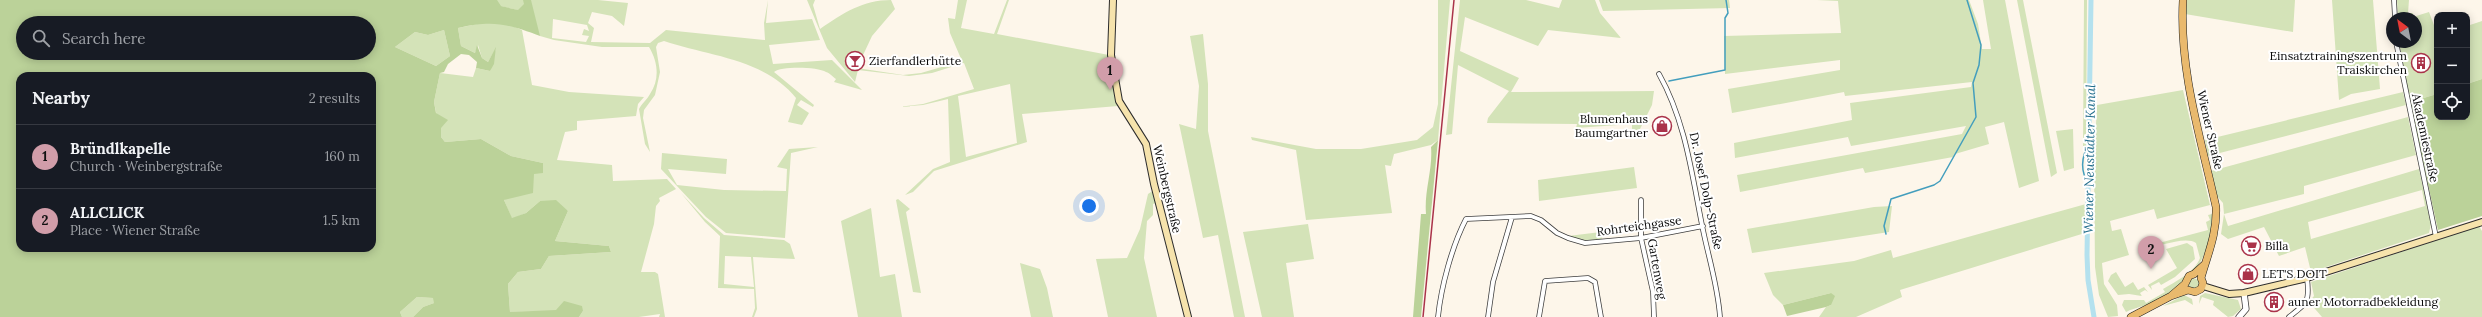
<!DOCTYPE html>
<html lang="en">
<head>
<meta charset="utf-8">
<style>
	:root { --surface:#171b24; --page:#242831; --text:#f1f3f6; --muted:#9ea1a6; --line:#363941; --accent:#d19da9 }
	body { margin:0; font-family:Lora,serif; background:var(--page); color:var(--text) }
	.controls { position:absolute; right:12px; top:12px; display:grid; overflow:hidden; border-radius:8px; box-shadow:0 2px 10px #0003 }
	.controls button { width:36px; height:36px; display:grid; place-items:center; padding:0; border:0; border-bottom:1px solid var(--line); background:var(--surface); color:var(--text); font:20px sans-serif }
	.compass { position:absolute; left:2386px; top:12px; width:36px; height:36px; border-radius:50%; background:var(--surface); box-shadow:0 2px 10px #0003; rotate:328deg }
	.you { position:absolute; left:1089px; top:206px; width:14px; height:14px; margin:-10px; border:3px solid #fff; border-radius:50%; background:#1a73e8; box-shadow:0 0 0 6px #1a73e833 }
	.badge { display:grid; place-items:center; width:26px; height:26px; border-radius:50%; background:var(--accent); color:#111; font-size:13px; font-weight:700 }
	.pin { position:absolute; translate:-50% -33px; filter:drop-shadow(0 1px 2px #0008) }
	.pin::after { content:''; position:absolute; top:21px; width:14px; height:12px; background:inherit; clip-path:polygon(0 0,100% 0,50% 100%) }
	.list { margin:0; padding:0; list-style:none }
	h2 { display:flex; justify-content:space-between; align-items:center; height:52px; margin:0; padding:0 16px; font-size:17px }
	h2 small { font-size:13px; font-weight:400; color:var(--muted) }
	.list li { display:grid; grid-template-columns:26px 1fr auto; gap:12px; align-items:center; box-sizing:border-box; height:64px; padding:0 16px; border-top:1px solid var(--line) }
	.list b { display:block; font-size:15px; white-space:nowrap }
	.list p { margin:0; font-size:13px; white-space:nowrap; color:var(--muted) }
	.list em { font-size:13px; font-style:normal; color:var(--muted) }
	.icon { flex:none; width:22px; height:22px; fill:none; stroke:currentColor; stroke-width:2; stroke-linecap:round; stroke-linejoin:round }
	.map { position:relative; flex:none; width:2482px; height:317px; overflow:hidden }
	.search { position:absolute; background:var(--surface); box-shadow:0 2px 10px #0003; left:16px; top:16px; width:360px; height:44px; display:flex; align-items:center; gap:10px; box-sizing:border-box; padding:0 14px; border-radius:22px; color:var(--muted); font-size:15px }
	.panel { position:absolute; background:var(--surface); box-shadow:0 2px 10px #0003; left:16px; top:72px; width:360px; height:180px; border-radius:12px }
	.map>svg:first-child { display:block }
	.green { fill:#d4e3b8; fill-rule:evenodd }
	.forest { fill:#bbd299; fill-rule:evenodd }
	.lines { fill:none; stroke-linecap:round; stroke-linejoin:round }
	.stream { stroke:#439ebd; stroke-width:1.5 }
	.canal { stroke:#b4e1ee; stroke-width:5 }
	.minor-casing { stroke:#3d3d3d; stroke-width:5.5 }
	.tertiary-casing { stroke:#3d3d3d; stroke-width:7 }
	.secondary-casing { stroke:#2c2c2c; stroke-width:8 }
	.primary-casing { stroke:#1b1b1b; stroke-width:8 }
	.minor { stroke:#fff; stroke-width:4 }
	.tertiary { stroke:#fff; stroke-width:5.5 }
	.secondary { stroke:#f6e3ac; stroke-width:6 }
	.primary { stroke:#e9b96d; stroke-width:7 }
	.rail { stroke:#aa334a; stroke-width:1.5 }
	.labels { text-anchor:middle; stroke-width:4; stroke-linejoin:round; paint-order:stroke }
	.poi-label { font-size:12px; fill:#0a0a0a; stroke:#fff; text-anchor:start }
	.street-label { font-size:12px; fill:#0a0a0a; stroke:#fff }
	.water-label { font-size:13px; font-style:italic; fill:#236e8d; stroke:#fff }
</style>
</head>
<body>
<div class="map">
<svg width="2482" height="317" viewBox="0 0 2482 317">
	<rect width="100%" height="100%" fill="#fdf6ea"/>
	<path class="green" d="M475 0H598L628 3 624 26 612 16 592 12 588 23 594 28 591 42 650 43 666 30 765 40 764 23 768 0 766 23 812 19 820 40 769 45 773 64 832 60 862 90 834 82 836 79C833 77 830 73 826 72 818 67 781 66 774 72L814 105 813 107 801 100 797 105 809 113 802 125 788 122 796 98C765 59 709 56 664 41L658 43 656 47 660 72 655 95 644 110 643 118 650 152 645 144 639 109C642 103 647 100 650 94 660 79 658 62 649 47H602L554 40 540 36 517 10ZM553 19 587 25 589 31 584 29 582 35 589 36 586 42 552 38Z
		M807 0H815L813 5 820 29C843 13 863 0 891 0L895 9 872 36 857 68 903 75 921 73 962 61 950 33 948 18 955 19 958 0H967L961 28 994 34 1007 0H1009L997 34 1109 55 1118 106 1022 114 1027 142 934 171 913 192 905 195 933 169 950 162 948 99 923 105 898 107 923 104 974 89 964 63 932 73 909 76 858 70 855 82 827 48ZM1010 84 1017 143 966 157 958 96Z
		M1438 0H1450L1438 140 1431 145 1394 154 1391 166 1385 165 1392 213 1306 220 1296 150 1252 140 1251 137 1316 149H1361L1417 140 1433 127 1438 104Z
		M1460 0H1526L1559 8 1562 0H1595L1600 13 1621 38 1548 30 1538 46 1465 17 1460 51 1519 78 1511 92 1654 91 1652 105 1639 131 1632 132V124L1576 128 1577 124 1487 123 1488 118 1509 91 1458 65 1452 134 1446 135Z
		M1599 0H1729L1730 8 1603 11Z
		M1817 0H1969L1978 24 1982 49H1991L1983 0H2005L2039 181 2019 188 2004 122 1985 127 1989 144 1955 154 1953 157 1865 173 1863 168 1740 192 1737 175 1962 134 1966 126 1851 146 1848 137 1735 158 1734 143 1852 120 1850 103 1971 87 1972 82 1845 96 1844 92 1732 113 1728 89 1840 70V60L1725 74 1724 36 1841 33 1838 1Z
		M2017 0H2023L2057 173 2051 177Z
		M2084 0H2087L2086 146H2083Z
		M2187 0H2295L2293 32 2185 14Z
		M2332 0H2373L2380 89 2351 94 2339 100Z
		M2397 0H2409L2408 13H2413V17L2429 12 2437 33V94L2410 102 2399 42H2416V18H2398Z
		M2482 21V79L2467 84V26Z
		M482 23H506L522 30 532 85 569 92 644 97 638 104 636 116 577 121V130L565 132 557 160 612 165 613 181 667 179 676 189 659 198 660 201 656 206 654 224 641 272H655L658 274 665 317H659L660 314 639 317H579L583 311 510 312 508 284 518 272 541 269 549 256 611 252 609 246 555 241 568 211 540 201 526 213 512 219 504 200 543 163 511 156 481 139 445 142 441 137 434 102 440 73 473 77 476 68 490 71 496 48 488 62 482 58 478 45 475 53 461 46 458 28Z
		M444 30 450 56 436 66 395 47 415 32 428 35Z
		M1203 34 1208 84V131L1245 317H1234L1218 235 1203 238 1180 128 1179 124 1196 129 1199 86 1190 36Z
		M2183 90 2210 205 2157 219 2154 209 2110 221 2112 231 2121 229 2129 255 2102 263 2104 284 2117 305 2118 316 2108 317 2099 295 2095 267 2094 163 2097 105Z
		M2403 92 2406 105 2208 156 2205 140Z
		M2408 117 2416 155 2304 186V194L2224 214 2228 226 2419 169 2431 224 2429 233 2311 272 2305 247 2279 256 2264 227 2228 239 2221 234 2224 214 2223 203 2216 195 2211 171ZM2422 190 2425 206 2311 239 2308 222Z
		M2073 129 2074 168 2064 171 2056 131Z
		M818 147 791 153 785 238 726 233 706 217 661 169 662 153 727 159 726 174 668 169 677 185 724 190 786 191 787 169 777 167 789 149Z
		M1634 167 1637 188 1539 201 1538 180Z
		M1154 190 1156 203 1153 204V215L1147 221 1144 258 1157 317H1108L1096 259 1127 258 1140 229 1148 194Z
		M681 193 704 218 724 235 784 240 790 244 795 259 753 257 757 309 754 317H752L755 308 754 289 718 288 720 236 705 222ZM725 256 751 257 754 287 724 284Z
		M898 199 910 209 906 212 921 293 913 292 896 200Z
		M2086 204 2085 233 1900 290 1902 297 1856 317H1819L1826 307 1831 305V293L1783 305 1773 295 1764 273 1854 261 1891 250 1893 258Z
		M1892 206 1889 232 1752 253 1747 229 1874 207Z
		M871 208 880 277 895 274 902 317H858L841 221Z
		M2212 214C2216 220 2212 230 2210 237 2204 266 2183 288 2157 301 2146 306 2136 307 2126 312L2122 305 2124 300H2144L2146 303 2165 292 2163 289C2175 282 2195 272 2200 258L2196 243C2184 235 2156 249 2140 248L2208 230 2206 222 2210 220 2208 215Z
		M1308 224 1314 259 1286 263 1294 317H1262L1243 232Z
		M2479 226 2482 231V317H2322L2309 302 2314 296 2311 282Z
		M1601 232 1602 241H1585L1568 236Z
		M2187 243 2193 247 2195 259 2175 277 2161 285 2159 282 2151 286 2152 290 2148 285 2177 268 2166 249Z
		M1020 263 1040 269 1047 288 1053 317H1031Z
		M2116 272 2125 287 2133 282 2138 290 2144 287 2148 292 2145 290 2140 293 2142 296 2129 294 2118 295 2108 281 2111 275Z
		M2188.5 284a5.5 5.5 0 1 1 11 0a5.5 5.5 0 1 1-11 0Z
		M2205 293 2238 300 2241 309 2233 316 2228 317 2213 305 2214 301 2202 297 2199 304 2200 296Z
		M2184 295 2192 299 2193 305 2185 300 2163 306Z
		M417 297 434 298V303L423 307 413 317H402L400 312Z"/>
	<path class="forest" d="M0 0H497L501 6 518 10 524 4 523 0H531L540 36C507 24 494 20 458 28L461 46 475 53 477 45 482 58 488 62 496 47 494 64 490 71 476 68 477 62 469 55 461 54 448 64 444 72 440 73 434 102 436 113 448 120 441 128V137L445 142 481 139 511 156 543 163V173L534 174 533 193 504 200 512 218 526 213 540 201 556 200 568 211 555 241 609 246 611 252 549 256 541 269 518 272 508 284 510 312 556 310 564 301 582 306 583 311 579 317H413L423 307 434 303 433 298 417 297 400 312 402 317H406H0ZM23 23H369V53H23ZM444 30 450 56 436 66 395 47 415 32 428 35ZM20 76H372V248H20Z
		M2482 79V216L2438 230 2410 102 2437 94V117H2467V84Z
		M1438 140 1421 317H1413L1421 214H1426C1424 191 1433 169 1431 147Z
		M1831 293 1835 296 1831 305 1826 307 1787 316 1783 305Z"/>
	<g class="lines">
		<path class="stream" d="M1669 81 1725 70V18L1728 13 1726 0
			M2089 183C2080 173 2081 156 2089 145
			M1886 234 1884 226 1891 199 1934 185 1940 181 1976 117 1973 83 1979 65 1981 45 1967 0"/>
		<path class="canal" d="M2091 0 2087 255 2088 280 2094 317"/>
		<defs>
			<path id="minor" d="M2394 0 2395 18
				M2396 42 2436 237
				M1659 74C1686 122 1692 176 1703 230 1709 259 1718 287 1720 317
				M1641 200V238L1653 292 1654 317
				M1438 317C1441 287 1452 246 1466 219L1531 216 1541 220 1557 233 1568 238 1585 243 1641 238 1703 226
				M1488 317 1493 282 1512 217
				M1539 317 1545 281 1588 278 1595 282 1601 317
				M2289 317C2307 303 2310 302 2307 278"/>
			<path id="tertiary" d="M2239 317 2246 309 2244 293"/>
			<path id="secondary" d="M1113 0 1111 55 1119 101 1146 144 1154 184 1188 317
				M2203 286 2229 294 2244 293 2307 278 2482 222"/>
			<path id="primary" d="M2171 296 2188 290 2195 292 2201 289 2203 283 2201 278C2208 253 2217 234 2216 207 2201 139 2179 71 2183 0
				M2131 317 2171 296 2185 284 2189 276 2194 274 2205 264"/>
		</defs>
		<use href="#minor" class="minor-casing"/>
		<use href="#tertiary" class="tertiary-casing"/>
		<use href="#secondary" class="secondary-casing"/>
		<use href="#primary" class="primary-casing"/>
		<use href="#minor" class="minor"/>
		<use href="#tertiary" class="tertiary"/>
		<use href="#secondary" class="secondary"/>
		<use href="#primary" class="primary"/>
		<path class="rail" d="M1423 317 1454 0"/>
	</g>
	<defs>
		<symbol id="bar-ring" viewBox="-11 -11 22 22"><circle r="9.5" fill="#fff" stroke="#aa334a" stroke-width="1.5"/><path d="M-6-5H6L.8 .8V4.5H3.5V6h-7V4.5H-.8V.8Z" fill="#aa334a"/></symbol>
		<symbol id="building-ring" viewBox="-11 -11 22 22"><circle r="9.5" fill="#fff" stroke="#aa334a" stroke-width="1.5"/><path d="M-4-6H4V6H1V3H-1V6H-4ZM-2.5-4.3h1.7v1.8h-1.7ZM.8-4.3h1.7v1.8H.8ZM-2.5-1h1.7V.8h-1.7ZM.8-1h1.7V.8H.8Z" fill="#aa334a"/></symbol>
		<symbol id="shop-ring" viewBox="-11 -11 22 22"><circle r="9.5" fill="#fff" stroke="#aa334a" stroke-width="1.5"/><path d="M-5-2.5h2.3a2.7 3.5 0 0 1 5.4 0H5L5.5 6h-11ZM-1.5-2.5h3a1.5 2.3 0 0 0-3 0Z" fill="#aa334a"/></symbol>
		<symbol id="supermarket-ring" viewBox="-11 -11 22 22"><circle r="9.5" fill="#fff" stroke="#aa334a" stroke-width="1.5"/><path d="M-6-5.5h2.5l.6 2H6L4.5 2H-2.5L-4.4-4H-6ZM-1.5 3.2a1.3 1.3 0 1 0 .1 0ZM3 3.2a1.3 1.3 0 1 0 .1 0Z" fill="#aa334a"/></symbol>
	</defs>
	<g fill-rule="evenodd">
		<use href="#bar-ring" x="844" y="50" width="22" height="22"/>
		<use href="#building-ring" x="2410" y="52" width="22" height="22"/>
		<use href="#shop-ring" x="1651" y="115" width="22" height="22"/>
		<use href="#supermarket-ring" x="2240" y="235" width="22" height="22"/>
		<use href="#shop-ring" x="2237" y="263" width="22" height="22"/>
		<use href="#building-ring" x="2263" y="291" width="22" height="22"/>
	</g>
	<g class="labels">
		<g class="poi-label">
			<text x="2407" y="60" text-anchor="end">Einsatztrainingszentrum<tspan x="2407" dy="14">Traiskirchen</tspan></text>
			<text x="869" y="65">Zierfandlerhütte</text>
			<text x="1648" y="123" text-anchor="end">Blumenhaus<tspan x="1648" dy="14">Baumgartner</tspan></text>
			<text x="2265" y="250">Billa</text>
			<text x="2262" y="278">LET'S DOIT</text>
			<text x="2288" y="306">auner Motorradbekleidung</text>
		</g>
		<g class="street-label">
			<text transform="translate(2210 130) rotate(77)" y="4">Wiener Straße</text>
			<text transform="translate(2425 138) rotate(78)" y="4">Akademiestraße</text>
			<text transform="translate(1167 189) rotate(77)" y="4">Weinbergstraße</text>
			<text transform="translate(1706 191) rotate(78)" y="4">Dr. Josef Dolp-Straße</text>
			<text transform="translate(1639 226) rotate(-8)" y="4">Rohrteichgasse</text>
			<text transform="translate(1657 269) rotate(80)" y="4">Gartenweg</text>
		</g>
		<g class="water-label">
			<text transform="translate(2089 159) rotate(-89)" y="5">Wiener Neustädter Kanal</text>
		</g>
	</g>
</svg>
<div class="controls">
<button>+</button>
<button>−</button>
<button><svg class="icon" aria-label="locate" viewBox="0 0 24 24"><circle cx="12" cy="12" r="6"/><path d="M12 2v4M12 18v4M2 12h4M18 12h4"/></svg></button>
</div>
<svg class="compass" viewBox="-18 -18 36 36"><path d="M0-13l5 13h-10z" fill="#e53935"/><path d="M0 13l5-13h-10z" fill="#9ea1a6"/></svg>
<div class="you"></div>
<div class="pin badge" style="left:1110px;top:90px">1</div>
<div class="pin badge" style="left:2151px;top:269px">2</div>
<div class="search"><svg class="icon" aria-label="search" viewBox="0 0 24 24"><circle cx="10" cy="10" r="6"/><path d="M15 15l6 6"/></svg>Search here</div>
<section class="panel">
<h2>Nearby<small>2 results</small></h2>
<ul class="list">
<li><span class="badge">1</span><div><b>Bründlkapelle</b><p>Church · Weinbergstraße</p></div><em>160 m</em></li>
<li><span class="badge">2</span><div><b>ALLCLICK</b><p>Place · Wiener Straße</p></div><em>1.5 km</em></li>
</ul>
</section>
</div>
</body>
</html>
